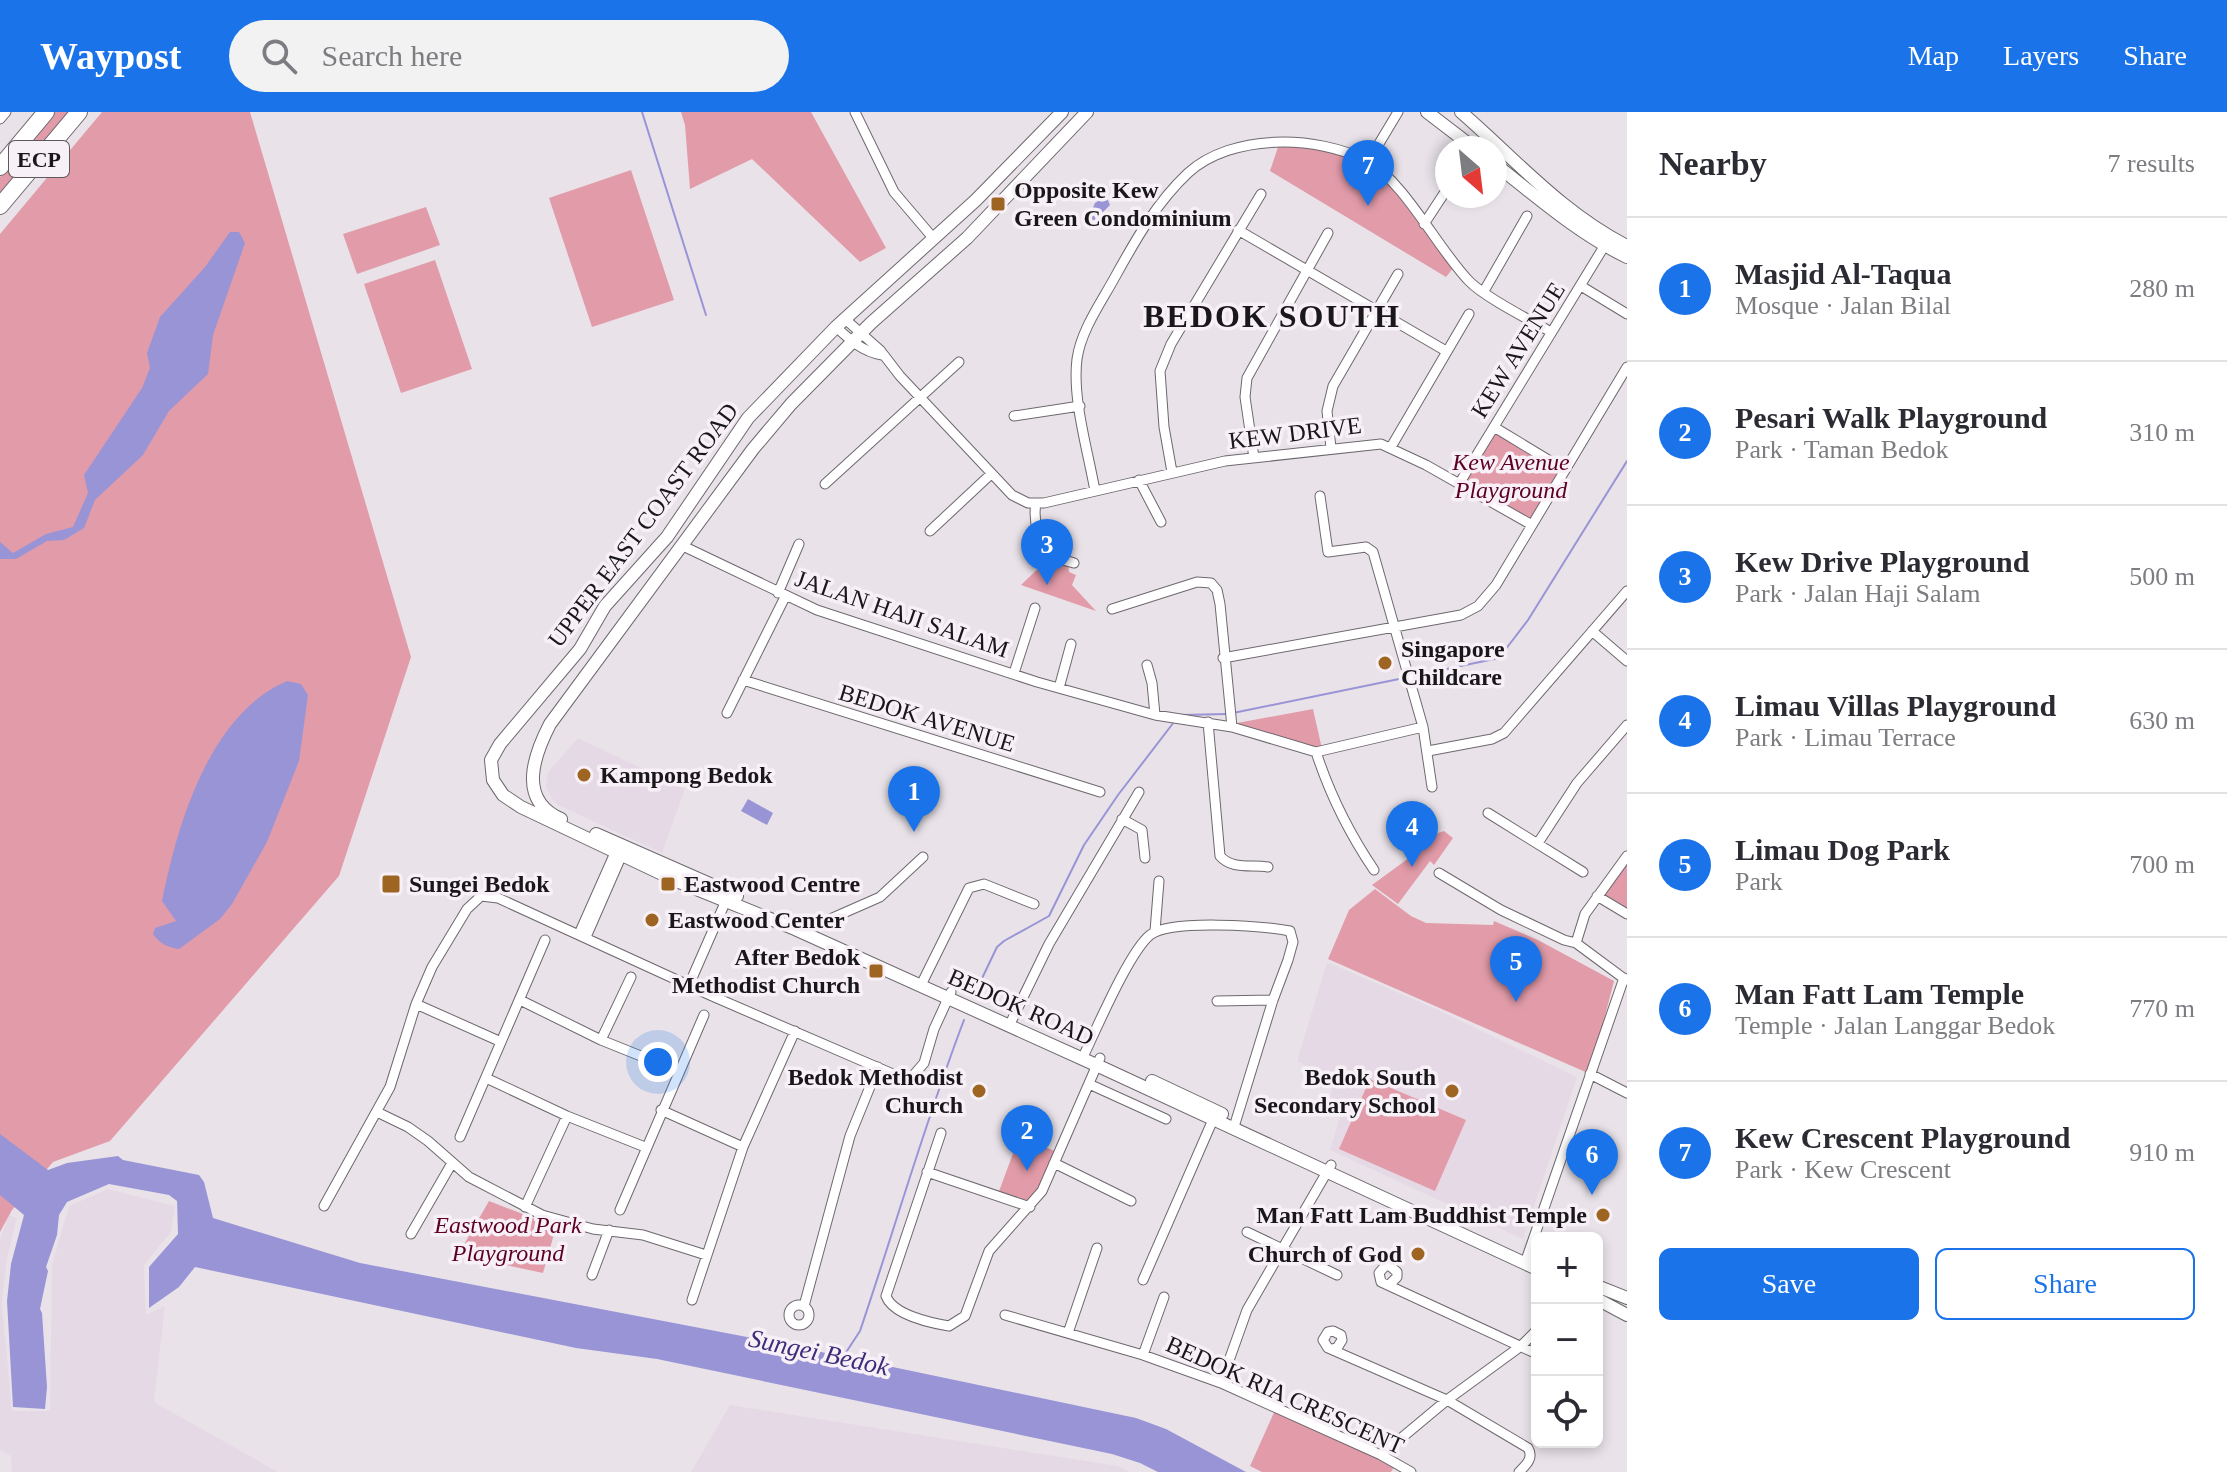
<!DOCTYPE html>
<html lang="en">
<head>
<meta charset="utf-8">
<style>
	:root { --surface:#fff; --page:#f2f2f3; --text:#2b2b33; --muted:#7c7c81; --line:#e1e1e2; --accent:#1a73e8 }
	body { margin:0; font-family:Georgia,serif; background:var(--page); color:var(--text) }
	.controls { position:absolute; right:24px; bottom:24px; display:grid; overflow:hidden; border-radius:12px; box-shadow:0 4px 12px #0003 }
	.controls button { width:72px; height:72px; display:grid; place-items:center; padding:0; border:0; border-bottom:2px solid var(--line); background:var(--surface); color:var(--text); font:40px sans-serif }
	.compass { position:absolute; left:1435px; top:24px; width:72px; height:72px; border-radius:50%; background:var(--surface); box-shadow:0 4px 12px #0003; rotate:152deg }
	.you { position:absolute; left:658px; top:950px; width:28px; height:28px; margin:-20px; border:6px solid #fff; border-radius:50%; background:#1a73e8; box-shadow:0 0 0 12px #1a73e833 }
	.badge { display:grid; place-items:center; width:52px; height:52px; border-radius:50%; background:var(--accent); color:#fff; font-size:26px; font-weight:700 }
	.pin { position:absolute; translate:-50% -66px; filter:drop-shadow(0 2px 4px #0008) }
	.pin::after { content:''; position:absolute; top:42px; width:28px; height:24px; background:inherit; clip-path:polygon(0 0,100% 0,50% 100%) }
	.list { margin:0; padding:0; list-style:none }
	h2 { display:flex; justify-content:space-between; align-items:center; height:104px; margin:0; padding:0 32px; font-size:34px }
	h2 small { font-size:26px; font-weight:400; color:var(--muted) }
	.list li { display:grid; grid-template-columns:52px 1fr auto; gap:24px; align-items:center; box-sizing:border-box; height:144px; padding:0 32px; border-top:2px solid var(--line) }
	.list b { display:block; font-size:30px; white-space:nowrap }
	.list p { margin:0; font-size:26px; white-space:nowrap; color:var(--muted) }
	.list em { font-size:26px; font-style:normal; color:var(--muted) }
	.actions { display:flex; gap:16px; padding:24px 32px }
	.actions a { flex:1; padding:18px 0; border:2px solid var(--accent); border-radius:12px; text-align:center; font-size:28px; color:var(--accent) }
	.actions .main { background:var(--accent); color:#fff }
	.icon { flex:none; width:44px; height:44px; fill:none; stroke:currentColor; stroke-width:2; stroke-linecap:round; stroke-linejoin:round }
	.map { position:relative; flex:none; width:1627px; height:1360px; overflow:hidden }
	header { display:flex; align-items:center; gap:48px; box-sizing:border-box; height:112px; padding:0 40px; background:var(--accent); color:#fff }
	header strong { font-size:38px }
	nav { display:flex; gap:44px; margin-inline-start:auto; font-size:28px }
	.search { width:560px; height:72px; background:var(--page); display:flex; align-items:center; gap:20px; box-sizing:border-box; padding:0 28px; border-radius:44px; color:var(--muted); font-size:30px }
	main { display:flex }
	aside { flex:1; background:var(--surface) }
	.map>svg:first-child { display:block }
	.built { fill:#e6d9e6 }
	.green { fill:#e29ba9 }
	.water { fill:#9994d6 }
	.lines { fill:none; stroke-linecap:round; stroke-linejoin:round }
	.stream { stroke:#9994d6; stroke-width:2 }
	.minor-casing { stroke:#6e686e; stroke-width:11 }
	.secondary-casing { stroke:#6e686e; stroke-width:14 }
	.motorway-casing { stroke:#6e686e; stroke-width:18 }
	.minor { stroke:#fff; stroke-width:9 }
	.secondary { stroke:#fff; stroke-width:12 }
	.motorway { stroke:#fff; stroke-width:16 }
	.poi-dot { fill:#9d6521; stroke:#f7f0f6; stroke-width:3 }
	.labels { text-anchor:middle; stroke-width:7; stroke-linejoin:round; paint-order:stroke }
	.shield { fill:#f7f0f6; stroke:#5c585b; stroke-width:2 }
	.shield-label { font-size:22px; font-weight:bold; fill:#191719 }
	.poi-label { font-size:24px; font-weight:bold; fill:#191719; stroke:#f7f0f6; text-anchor:start }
	.street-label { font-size:24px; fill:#191719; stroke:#f7f0f6 }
	.park-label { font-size:24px; font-style:italic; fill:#5d0024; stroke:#f7f0f6 }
	.water-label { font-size:26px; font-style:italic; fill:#3b2d7a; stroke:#f7f0f6 }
	.district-label { font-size:32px; font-weight:bold; letter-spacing:2px; fill:#191719; stroke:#f7f0f6 }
</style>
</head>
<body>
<header>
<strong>Waypost</strong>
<div class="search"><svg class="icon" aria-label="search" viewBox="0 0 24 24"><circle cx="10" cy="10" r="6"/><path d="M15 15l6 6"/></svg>Search here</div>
<nav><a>Map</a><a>Layers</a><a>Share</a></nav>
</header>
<main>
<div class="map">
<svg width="1627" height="1360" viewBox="0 0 1627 1360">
	<rect width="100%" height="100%" fill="#e9e3e9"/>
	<path class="built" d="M578 626 685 677 662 741 558 693 553 688 546 675 548 660Z
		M1327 850 1434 896 1577 965 1523 1127 1330 1038 1342 999 1330 990 1333 967 1297 949Z
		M108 1077 175 1094 171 1120 144 1153 146 1203 165 1194 154 1290 278 1360H12L11 1344 0 1338V1127L9 1103 17 1106 7 1147 2 1191 12 1299H50L52 1152 69 1094Z
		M730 1293 1118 1354 1130 1360H691Z"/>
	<path class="green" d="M55 0H69L0 83V65Z
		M102 0H250L411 545 339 764 110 1029 53 1050 12 1098 0 1120V122Z
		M681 0H811L886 136 860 150 752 47 690 77 685 13Z
		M1279 32C1309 35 1338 37 1364 51 1395 67 1432 126 1454 155L1446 165 1270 59Z
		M631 58 674 188 592 215 549 86Z
		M426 95 440 133 357 162 343 122Z
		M435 148 472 257 401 281 364 172Z
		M1496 318 1560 357 1527 413 1464 372Z
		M1048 447 1068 453 1069 460 1076 463 1072 473 1096 499 1021 473Z
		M1313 597 1322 637 1315 638 1239 616 1237 611Z
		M1444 719 1453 726 1434 753 1430 749 1398 792 1372 773 1424 735 1432 723Z
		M1627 750V797L1603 782Z
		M1375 777 1411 804 1426 811 1493 813 1494 809 1538 828 1614 869 1590 962 1328 847 1349 798Z
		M1370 967 1466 1008 1435 1079 1339 1037Z
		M1024 1026 1057 1040 1040 1078 1029 1092 998 1082 1015 1036H1022Z
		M489 1089 556 1115 543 1161 458 1143Z
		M1276 1296 1396 1352 1391 1360H1262L1250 1354Z"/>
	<path class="water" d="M1103 86H1107L1110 93 1095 108 1088 107 1095 91Z
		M230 120H239L245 131 213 223 208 262 169 299 143 343 95 388 84 416 64 428 47 429 16 447H0V430L13 441 46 422 73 415 88 381 84 363 142 276 150 256 147 241 160 205 205 155Z
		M287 569 301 572 308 583 299 649 267 730 232 792 220 807 179 837C167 835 160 832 153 822L155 816 176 809 162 789C177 714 209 602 287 569Z
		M748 687 773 701 767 713 741 699Z
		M0 1022 48 1058 67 1051 118 1044 123 1048 199 1063 204 1070 213 1106 360 1151 778 1231 1136 1306 1166 1317 1246 1360H1158L1140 1351 1112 1342 657 1247 576 1236 195 1155 179 1175 149 1196V1155L178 1122 177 1089 169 1083 109 1072 67 1090 59 1103 57 1123 46 1155 48 1159 40 1197 42 1201 47 1275 45 1297 13 1295 7 1189 11 1152 24 1103 0 1083Z"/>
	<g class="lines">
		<path class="stream" d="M642 0 706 203
			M1413 564 1499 546 1528 508 1627 349
			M1233 601 1399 567
			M1181 603 1227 602
			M975 881 997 835 1004 829 1049 804 1084 733 1118 683 1174 610
			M843 1245 860 1219C895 1116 925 1010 964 908"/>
		<defs>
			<path id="minor" d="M855 0 894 80 934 127
				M0 7 6 0
				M1368 50 1398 0
				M1424 112 1447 77
				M1238 118 1446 239
				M1581 174 1627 202
				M1484 179 1527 104
				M845 207 880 238 900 264 1012 383 1028 391H1044L1225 349 1381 332 1426 353 1532 413
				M836 215C850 228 863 240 882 243
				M1014 304 1080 294
				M1494 315 1565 358
				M1391 335 1469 202
				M1331 336 1327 299 1333 274 1398 162
				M1254 346 1245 285 1247 266 1328 121
				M1172 360 1164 315 1160 259 1171 232 1261 82
				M1139 368 1161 410
				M825 372 959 250
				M1459 372 1608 128
				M1095 379C1088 339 1072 287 1077 247 1081 218 1102 189 1115 165 1136 127 1157 90 1188 61 1232 21 1317 23 1367 49 1404 69 1438 137 1469 169 1484 185 1530 208 1551 220
				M1320 384 1328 440 1366 435 1373 440 1423 615 1432 675
				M1036 391C1033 408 1038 436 1055 445 1061 448 1068 449 1074 451
				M930 419 991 362
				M683 434 817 498 1037 570 1155 603 1232 615 1316 640 1423 615
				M778 481 799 432
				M1112 497 1197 470 1211 471 1217 478 1220 492 1232 615
				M1592 519 1627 549
				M1223 546 1461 503 1478 494 1496 473 1627 255
				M1147 553 1152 571 1155 603
				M1014 561 1035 496
				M743 568 1100 680
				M1059 576 1071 532
				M727 601 785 485
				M1208 610 1220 744C1232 758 1252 752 1268 755
				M1428 639 1492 627 1504 621 1627 479
				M1316 640C1330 683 1349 721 1374 758
				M1488 701 1583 760
				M1122 707 1142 718 1145 746
				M1538 731 1577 671 1627 613
				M1439 761 1501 798 1564 828 1576 831 1626 868
				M1597 784 1627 802
				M795 817 830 807 880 785 923 745
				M1155 819 1159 769
				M579 822 618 734
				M586 825 624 738
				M1576 831 1585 802 1627 744
				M689 873 728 784
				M921 873 969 776 984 772 1034 792
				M520 888 601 928 678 959
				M1217 889 1273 888
				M416 892 499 929
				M1009 914 1049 832 1139 680
				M601 928 631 865
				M1082 947C1096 918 1129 840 1150 823 1171 807 1263 814 1290 819L1293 830 1288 848 1273 888 1234 1015
				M1590 962 1627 981
				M486 966 567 1004 645 1035
				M1089 972 1166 1007
				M661 998 743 1035
				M377 1000 408 1015 428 1029 469 1065 542 1103 593 1117 643 1123 706 1143
				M941 1021 886 1184C893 1203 931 1211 949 1214L965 1204 989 1139 1042 1079 1100 946
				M460 1025 545 828
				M1054 1051 1131 1089
				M927 1060 1030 1095
				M324 1094 390 975 416 892 432 855 467 797 481 784 498 786 712 884 902 966 912 965 924 951 934 917 951 880
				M525 1095 567 1004
				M620 1098 704 903
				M1247 1120 1337 1163
				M411 1122 452 1051
				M1525 1151 1624 866
				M592 1163 609 1118
				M1143 1168 1215 1003
				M1390 1172 1397 1165V1160L1390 1154H1385L1379 1161 1381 1170 1537 1242
				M692 1188 743 1035 795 919
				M789 1203a10 10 0 1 1 20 0a10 10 0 1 1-20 0Z
				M804 1194 850 1024 878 955
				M1005 1203 1143 1243 1221 1271 1381 1343 1411 1360
				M1068 1221 1097 1136
				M1332 1237 1337 1236 1342 1228 1341 1223 1333 1219 1328 1220 1323 1228 1328 1236 1447 1288 1528 1336C1534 1346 1526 1353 1519 1360
				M1143 1243 1164 1185
				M1221 1271 1247 1198 1331 1053
				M1597 1277V1278
				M1381 1343 1447 1288 1521 1234 1537 1218"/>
			<path id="secondary" d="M1062 0 976 88 836 215 748 306 667 425 605 494 580 537 500 632 491 648 493 668 503 683 521 695 679 770 795 817 1105 957 1537 1157
				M1427 0 1474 36
				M1461 0C1514 46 1563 102 1627 134
				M1495 52C1537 85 1579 122 1627 145
				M561 707C517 688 534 643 550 612L753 337 791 292 871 211 967 126 1087 0
				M596 722 737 784
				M1152 969 1222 1002
				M1597 1174 1627 1186
				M1597 1187 1627 1203"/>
			<path id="motorway" d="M0 55 46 0
				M0 94 79 0"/>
		</defs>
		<use href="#minor" class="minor-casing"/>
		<use href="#secondary" class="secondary-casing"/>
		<use href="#motorway" class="motorway-casing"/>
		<use href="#minor" class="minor"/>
		<use href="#secondary" class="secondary"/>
		<use href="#motorway" class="motorway"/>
	</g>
	<g class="poi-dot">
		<rect x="990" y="84" width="16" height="16" rx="4"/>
		<circle cx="1385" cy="551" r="8"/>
		<circle cx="584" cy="663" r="8"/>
		<rect x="381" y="762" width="20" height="20" rx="4"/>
		<rect x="660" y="764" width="16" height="16" rx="4"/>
		<circle cx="652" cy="808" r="8"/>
		<rect x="868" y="851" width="16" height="16" rx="4"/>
		<circle cx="979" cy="979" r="8"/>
		<circle cx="1452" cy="979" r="8"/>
		<circle cx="1603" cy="1103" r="8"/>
		<circle cx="1418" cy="1142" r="8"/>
	</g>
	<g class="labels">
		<rect class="shield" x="9" y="29" width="60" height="36" rx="6"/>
		<g class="shield-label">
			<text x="39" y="55">ECP</text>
		</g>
		<g class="poi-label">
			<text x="1014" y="86">Opposite Kew<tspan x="1014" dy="28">Green Condominium</tspan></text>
			<text x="1401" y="545">Singapore<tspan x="1401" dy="28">Childcare</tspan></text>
			<text x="600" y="671">Kampong Bedok</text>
			<text x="409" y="780">Sungei Bedok</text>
			<text x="684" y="780">Eastwood Centre</text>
			<text x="668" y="816">Eastwood Center</text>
			<text x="860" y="853" text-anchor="end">After Bedok<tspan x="860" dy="28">Methodist Church</tspan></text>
			<text x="963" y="973" text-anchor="end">Bedok Methodist<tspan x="963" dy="28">Church</tspan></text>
			<text x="1436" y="973" text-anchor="end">Bedok South<tspan x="1436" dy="28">Secondary School</tspan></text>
			<text x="1587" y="1111" text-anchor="end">Man Fatt Lam Buddhist Temple</text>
			<text x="1402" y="1150" text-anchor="end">Church of God</text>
		</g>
		<g class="street-label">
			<text transform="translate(1518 238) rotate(-58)" y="8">KEW AVENUE</text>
			<text transform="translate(1295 321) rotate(-7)" y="8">KEW DRIVE</text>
			<text transform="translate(643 413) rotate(-53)" y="8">UPPER EAST COAST ROAD</text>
			<text transform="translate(902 502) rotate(19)" y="8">JALAN HAJI SALAM</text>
			<text transform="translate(927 606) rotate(17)" y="8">BEDOK AVENUE</text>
			<text transform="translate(1021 895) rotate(24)" y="8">BEDOK ROAD</text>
			<text transform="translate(1285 1283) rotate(24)" y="8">BEDOK RIA CRESCENT</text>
		</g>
		<g class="park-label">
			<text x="1511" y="358">Kew Avenue<tspan x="1511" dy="28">Playground</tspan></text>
			<text x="508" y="1121">Eastwood Park<tspan x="508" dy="28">Playground</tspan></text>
		</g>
		<g class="water-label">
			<text transform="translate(819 1240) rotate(12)" y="9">Sungei Bedok</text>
		</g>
		<g class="district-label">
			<text x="1272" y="215">BEDOK SOUTH</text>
		</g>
	</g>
</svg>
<div class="controls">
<button>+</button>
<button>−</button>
<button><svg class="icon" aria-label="locate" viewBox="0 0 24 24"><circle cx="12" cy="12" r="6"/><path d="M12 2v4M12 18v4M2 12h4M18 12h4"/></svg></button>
</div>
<svg class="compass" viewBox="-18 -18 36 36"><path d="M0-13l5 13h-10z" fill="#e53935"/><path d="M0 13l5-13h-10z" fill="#7c7c81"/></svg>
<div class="you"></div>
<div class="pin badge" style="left:914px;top:720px">1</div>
<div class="pin badge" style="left:1027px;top:1059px">2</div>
<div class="pin badge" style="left:1047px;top:473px">3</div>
<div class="pin badge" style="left:1412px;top:755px">4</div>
<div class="pin badge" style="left:1516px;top:890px">5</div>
<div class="pin badge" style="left:1592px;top:1083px">6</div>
<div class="pin badge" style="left:1368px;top:94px">7</div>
</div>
<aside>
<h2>Nearby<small>7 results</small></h2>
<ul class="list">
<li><span class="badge">1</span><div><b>Masjid Al-Taqua</b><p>Mosque · Jalan Bilal</p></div><em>280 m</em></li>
<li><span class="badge">2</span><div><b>Pesari Walk Playground</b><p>Park · Taman Bedok</p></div><em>310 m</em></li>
<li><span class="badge">3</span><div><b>Kew Drive Playground</b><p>Park · Jalan Haji Salam</p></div><em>500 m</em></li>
<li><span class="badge">4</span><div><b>Limau Villas Playground</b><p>Park · Limau Terrace</p></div><em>630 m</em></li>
<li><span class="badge">5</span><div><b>Limau Dog Park</b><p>Park</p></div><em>700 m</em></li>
<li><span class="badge">6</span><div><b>Man Fatt Lam Temple</b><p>Temple · Jalan Langgar Bedok</p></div><em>770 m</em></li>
<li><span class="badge">7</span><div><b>Kew Crescent Playground</b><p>Park · Kew Crescent</p></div><em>910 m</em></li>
</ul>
<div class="actions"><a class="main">Save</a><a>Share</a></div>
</aside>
</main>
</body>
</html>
